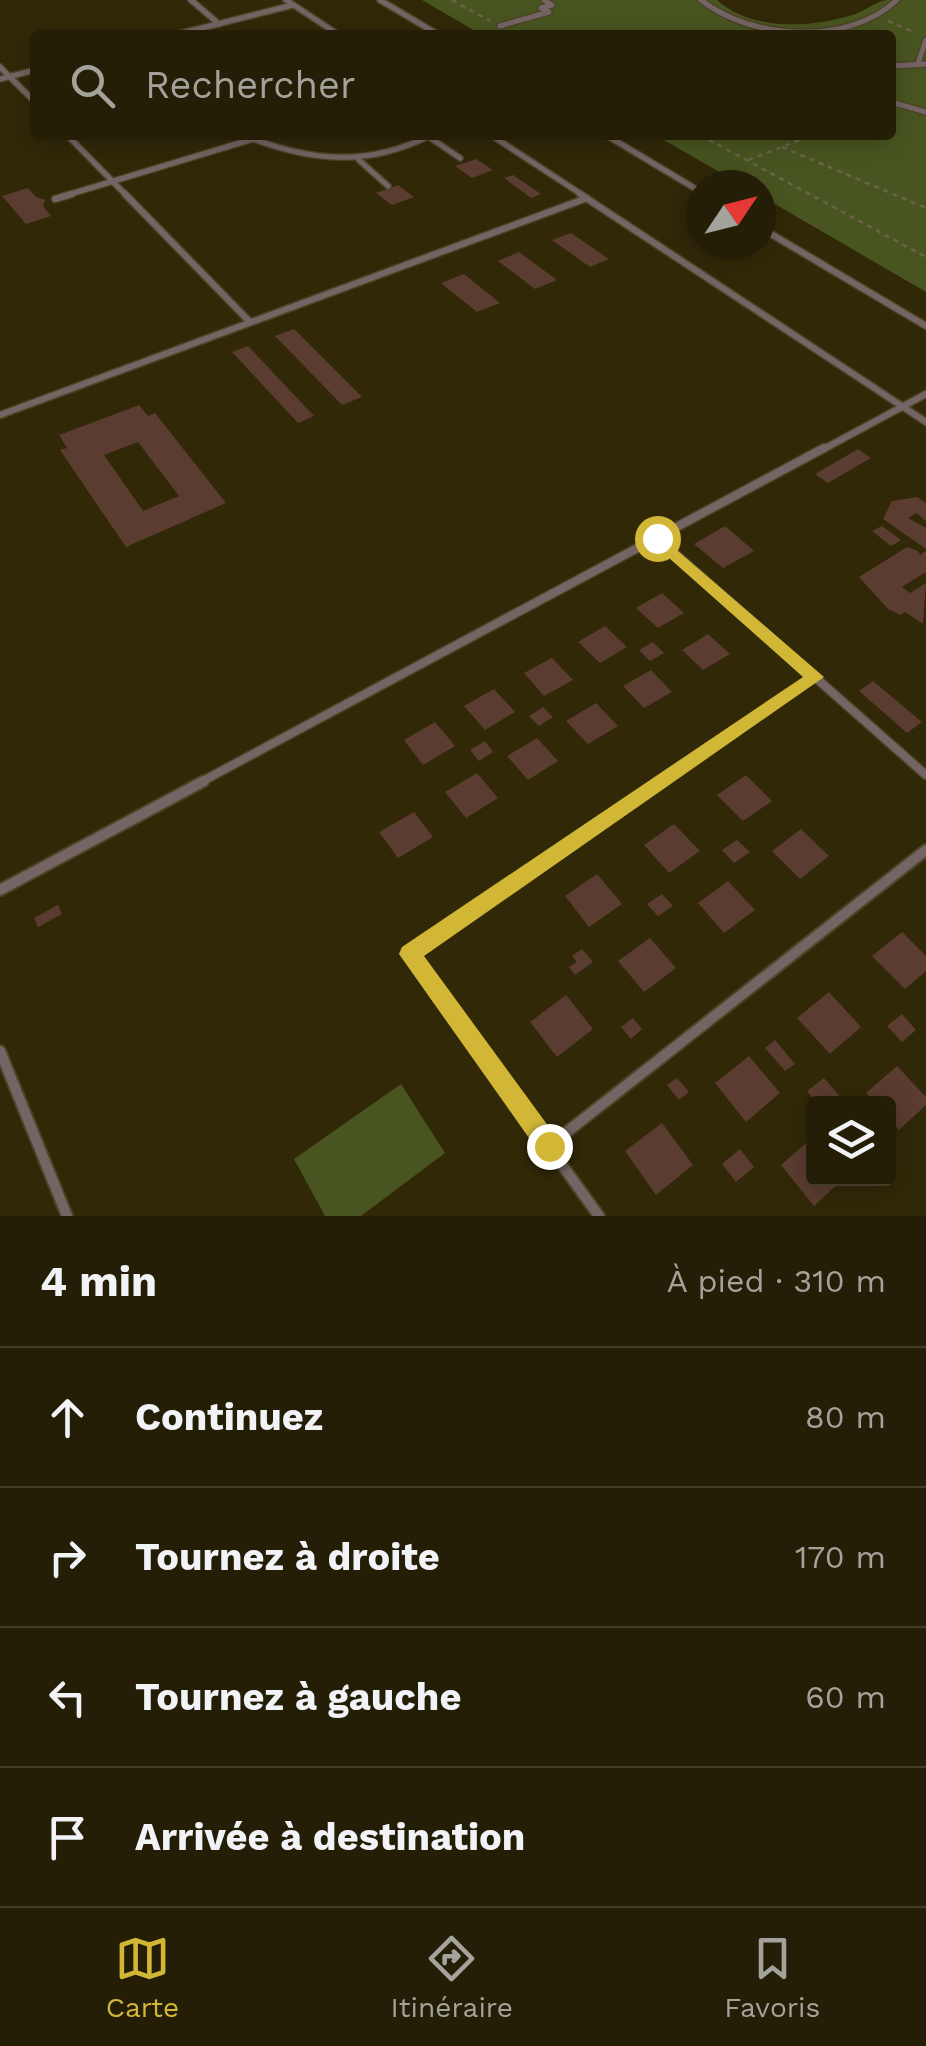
<!DOCTYPE html>
<html lang="fr">
<head>
<meta charset="utf-8">
<style>
	:root { --surface:#251e06; --page:#312b14; --text:#f1f3f6; --muted:#a3a29b; --line:#423c28; --accent:#d2b736 }
	body { margin:0; font-family:"Work Sans",sans-serif; background:var(--page); color:var(--text) }
	.controls { position:absolute; right:30px; bottom:30px; display:grid; overflow:hidden; border-radius:10px; box-shadow:0 5px 25px #0003 }
	.controls button { width:90px; height:90px; display:grid; place-items:center; padding:0; border:0; border-bottom:2px solid var(--line); background:var(--surface); color:var(--text); font:50px sans-serif }
	.compass { position:absolute; left:686px; top:170px; width:90px; height:90px; border-radius:50%; background:var(--surface); box-shadow:0 5px 25px #0003; rotate:55deg }
	.stop { position:absolute; width:30px; height:30px; margin:-22px; border:8px solid #d2b736; border-radius:50%; background:#fff }
	.stop.end { background:#d2b736; border-color:#fff; box-shadow:0 2px 10px #0008 }
	.list { margin:0; padding:0; list-style:none }
	h2 { display:flex; justify-content:space-between; align-items:center; height:130px; margin:0; padding:0 40px; font-size:42px }
	h2 small { font-size:32px; font-weight:400; color:var(--muted) }
	.list li { display:grid; grid-template-columns:65px 1fr auto; gap:30px; align-items:center; box-sizing:border-box; height:140px; padding:0 40px; border-top:2px solid var(--line) }
	.list b { display:block; font-size:38px; white-space:nowrap }
	.list em { font-size:32px; font-style:normal; color:var(--muted) }
	.icon { flex:none; width:55px; height:55px; fill:none; stroke:currentColor; stroke-width:2; stroke-linecap:round; stroke-linejoin:round }
	.map { position:relative; flex:none; width:926px; height:1216px; overflow:hidden }
	.search { position:absolute; background:var(--surface); box-shadow:0 5px 25px #0003; left:30px; right:30px; top:30px; height:110px; display:flex; align-items:center; gap:25px; box-sizing:border-box; padding:0 35px; border-radius:10px; color:var(--muted); font-size:38px }
	.sheet { height:690px; background:var(--surface) }
	nav { display:flex; justify-content:space-around; align-items:center; box-sizing:border-box; height:140px; border-top:2px solid var(--line); background:var(--surface); font-size:28px; color:var(--muted) }
	nav a { display:grid; justify-items:center; gap:5px }
	nav .on { color:var(--accent) }
	.map>svg:first-child { display:block }
	.green { fill:#495520 }
	.building { fill:#5b3c30; fill-rule:evenodd }
	.lines { fill:none; stroke-linecap:round; stroke-linejoin:round }
	.lane-far3-casing { stroke:#4c4426; stroke-width:8 }
	.lane-far2-casing { stroke:#4c4426; stroke-width:9 }
	.lane-far1-casing { stroke:#4c4426; stroke-width:11 }
	.lane-casing { stroke:#4c4426; stroke-width:14 }
	.path { stroke:#6c6449; stroke-width:2.5; stroke-dasharray:5 5; stroke-linecap:butt }
	.lane-far3 { stroke:#756464; stroke-width:5 }
	.lane-far2 { stroke:#756464; stroke-width:6 }
	.lane-far1 { stroke:#756464; stroke-width:8 }
	.lane { stroke:#756464; stroke-width:10 }
	.route { fill:#d2b736 }
</style>
</head>
<body>
<div class="map">
<svg width="926" height="1216" viewBox="0 0 926 1216">
	<rect width="100%" height="100%" fill="#312808"/>
	<path class="green" d="M422 0H717C751 31 811 28 852 15 864 12 876 1 887 0 899 0 913 0 926 0V292L761 196V185H742L655 135H891V35H482Z
		M401 1084 445 1153 361 1216H325L294 1159Z"/>
	<path class="building" d="M476 159 493 170 472 178 455 166Z
		M513 175 541 194 531 198 504 178Z
		M398 185 414 197 392 205 376 193Z
		M28 188 36 197 45 200 43 206 51 216 26 224 2 196Z
		M571 233 609 259 590 267 552 240Z
		M519 252 557 280 535 289 498 261Z
		M464 274 500 303 477 312 441 283Z
		M294 329 362 397 342 405 275 336Z
		M248 346 314 416 298 423 232 352Z
		M139 405 148 416 155 413 226 503 126 547 60 450 67 448 59 435ZM138 442 179 496 143 511 104 455Z
		M858 449 871 458 828 483 815 474Z
		M917 497 926 503V521L916 513 908 518 926 528V549L883 519 892 501Z
		M725 526 754 551 723 568 694 544Z
		M882 526 901 540 891 546 872 531Z
		M907 547 918 551 920 555 926 551V572L902 587 910 593 926 583 923 624 905 612 901 615 888 609 859 577Z
		M662 593 684 613 658 628 636 608Z
		M605 626 627 647 600 663 578 642Z
		M708 634 730 654 703 670 682 650Z
		M653 642 664 653 650 661 639 650Z
		M552 658 573 680 544 696 524 673Z
		M651 670 672 692 644 708 623 686Z
		M873 681 922 722 907 733 859 691Z
		M494 689 515 712 485 730 464 706Z
		M596 703 618 726 588 744 566 721Z
		M543 707 553 717 539 726 529 716Z
		M435 722 455 746 423 765 404 740Z
		M537 738 558 761 528 780 507 756Z
		M485 741 493 752 479 761 470 750Z
		M477 773 498 798 466 818 445 792Z
		M746 775 772 801 743 821 717 795Z
		M414 812 433 837 398 858 379 832Z
		M674 824 700 851 669 873 644 845Z
		M801 829 829 856 800 879 772 851Z
		M737 840 750 852 734 863 722 850Z
		M597 874 622 904 589 927 565 896Z
		M728 881 755 910 724 933 698 903Z
		M662 894 673 906 658 916 647 904Z
		M58 905 62 914 38 927 34 918Z
		M902 932 926 956V971L905 989 872 956Z
		M650 938 676 968 644 992 618 961Z
		M582 949 593 962 575 975 569 967 577 962 572 956Z
		M829 992 861 1027 830 1054 797 1018Z
		M566 995 593 1029 557 1057 530 1022Z
		M902 1014 916 1030 902 1042 887 1026Z
		M633 1018 642 1029 631 1039 621 1027Z
		M775 1040 795 1064 785 1071 765 1048Z
		M749 1056 780 1093 746 1122 715 1083Z
		M897 1066 926 1097V1105L899 1130 888 1118V1104H876L866 1093Z
		M677 1078 689 1092 679 1100 667 1085Z
		M824 1078 839 1095 828 1104H817L807 1091Z
		M662 1123 693 1165 656 1195 625 1151Z
		M814 1136V1178H844L814 1206 781 1165Z
		M740 1149 754 1167 736 1182 722 1164Z"/>
	<g class="lines">
		<defs>
			<path id="lane-far3" d="M191 0 219 24
				M286 0 339 35
				M380 0 439 35
				M701 0C752 40 848 46 897 0
				M500 26 549 12 541 8 552 5 544 0
				M174 35 293 5
				M918 63 926 40
				M891 66 926 64
				M0 67 35 102
				M0 79 35 70
				M891 102 926 112
				M67 135 127 196
				M491 135 584 196
				M606 135 701 192
				M429 137 460 158
				M253 139C316 162 370 166 431 135
				M359 160 388 186
				M64 196 253 139 251 135"/>
			<path id="lane-far2" d="M125 194 249 321
				M580 194 926 422
				M55 199 72 194
				M761 228 926 326
				M0 415 587 198
				M820 451 926 394"/>
			<path id="lane-far1" d="M657 538 926 775
				M199 783 824 448
				M659 783 815 677"/>
			<path id="lane" d="M0 890 204 781
				M0 1051 67 1216
				M549 1146 926 850
				M599 1216 409 954 663 781"/>
		</defs>
		<use href="#lane-far3" class="lane-far3-casing"/>
		<use href="#lane-far2" class="lane-far2-casing"/>
		<use href="#lane-far1" class="lane-far1-casing"/>
		<use href="#lane" class="lane-casing"/>
		<path class="path" d="M452 0 490 21
			M888 21 916 33
			M700 135 926 257
			M782 147 926 208
			M748 160 813 135"/>
		<use href="#lane-far3" class="lane-far3"/>
		<use href="#lane-far2" class="lane-far2"/>
		<use href="#lane-far1" class="lane-far1"/>
		<use href="#lane" class="lane"/>
	</g>
	<path class="route" d="M657 533 824 677 424 956 557 1138 561 1146 557 1155 549 1158 541 1155 399 954 402 947 803 677 651 542V534Z"/>
</svg>
<div class="controls">
<button><svg class="icon" aria-label="layers" viewBox="0 0 24 24"><path d="M12 4l9 5-9 5-9-5zM3 14l9 5 9-5"/></svg></button>
</div>
<svg class="compass" viewBox="-18 -18 36 36"><path d="M0-13l5 13h-10z" fill="#e53935"/><path d="M0 13l5-13h-10z" fill="#a3a29b"/></svg>
<div class="stop" style="left:657px;top:538px"></div>
<div class="stop end" style="left:549px;top:1146px"></div>
<div class="search"><svg class="icon" aria-label="search" viewBox="0 0 24 24"><circle cx="10" cy="10" r="6"/><path d="M15 15l6 6"/></svg>Rechercher</div>
</div>
<section class="sheet">
<h2>4 min<small>À pied · 310 m</small></h2>
<ul class="list">
<li><svg class="icon" aria-label="ahead" viewBox="0 0 24 24"><path d="M12 20V5M6 11l6-6 6 6"/></svg><div><b>Continuez</b></div><em>80 m</em></li>
<li><svg class="icon" aria-label="right" viewBox="0 0 24 24"><path d="M7 20v-9h11M14 6l5 5-5 5"/></svg><div><b>Tournez à droite</b></div><em>170 m</em></li>
<li><svg class="icon" aria-label="left" viewBox="0 0 24 24"><path d="M17 20v-9H6M10 6l-5 5 5 5"/></svg><div><b>Tournez à gauche</b></div><em>60 m</em></li>
<li><svg class="icon" aria-label="arrive" viewBox="0 0 24 24"><path d="M6 21V4h12l-3 4 3 4H6"/></svg><div><b>Arrivée à destination</b></div></li>
</ul>
</section>
<nav>
<a class="on"><svg class="icon" aria-label="map" viewBox="0 0 24 24"><path d="M3 6l6-2 6 2 6-2v14l-6 2-6-2-6 2zM9 4v14M15 6v14"/></svg>Carte</a>
<a><svg class="icon" aria-label="directions" viewBox="0 0 24 24"><path d="M12 3l9 9-9 9-9-9zM9 14v-3h6M13 9l2 2-2 2"/></svg>Itinéraire</a>
<a><svg class="icon" aria-label="saved" viewBox="0 0 24 24"><path d="M7 4h10v16l-5-4-5 4z"/></svg>Favoris</a>
</nav>
</body>
</html>
